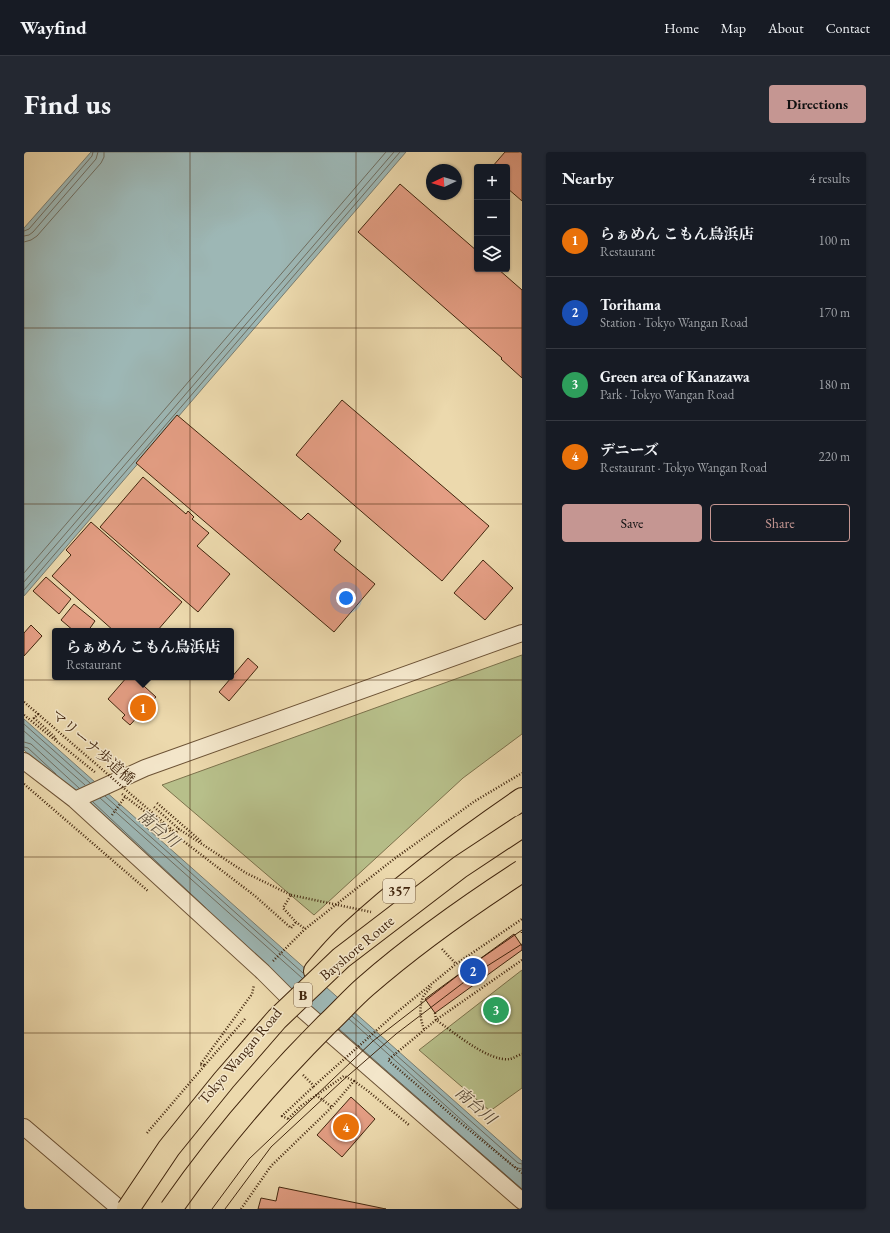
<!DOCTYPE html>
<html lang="en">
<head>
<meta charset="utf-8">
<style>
	:root { --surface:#171b24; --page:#242831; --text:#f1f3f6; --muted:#9ea1a6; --line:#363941; --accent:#c59692 }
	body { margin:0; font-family:"EB Garamond","Noto Serif JP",serif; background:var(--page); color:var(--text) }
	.controls { position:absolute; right:12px; top:12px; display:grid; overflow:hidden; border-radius:4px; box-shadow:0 1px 3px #0004 }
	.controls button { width:36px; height:36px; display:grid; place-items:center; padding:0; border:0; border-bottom:1px solid var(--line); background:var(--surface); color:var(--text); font:20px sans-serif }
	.compass { position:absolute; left:402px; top:12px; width:36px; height:36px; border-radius:50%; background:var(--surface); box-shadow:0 1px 3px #0004; rotate:266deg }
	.you { position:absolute; left:322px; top:446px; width:14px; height:14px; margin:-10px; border:3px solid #fff; border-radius:50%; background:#1a73e8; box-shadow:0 0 0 6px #1a73e833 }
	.badge { display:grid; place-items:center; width:26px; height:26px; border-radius:50%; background:var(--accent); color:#fff; font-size:13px; font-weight:700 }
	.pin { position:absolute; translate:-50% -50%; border:2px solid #fff; box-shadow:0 1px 4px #0006 }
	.popup { position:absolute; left:28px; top:476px; width:182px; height:52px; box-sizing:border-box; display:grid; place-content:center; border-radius:4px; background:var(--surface); filter:drop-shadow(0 1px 3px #0005); font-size:13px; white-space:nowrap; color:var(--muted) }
	.popup b { font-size:15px; color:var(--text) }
	.popup::after { content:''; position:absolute; left:50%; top:100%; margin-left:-8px; border:8px solid transparent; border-top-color:var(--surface) }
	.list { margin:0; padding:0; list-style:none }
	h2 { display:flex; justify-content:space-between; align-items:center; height:52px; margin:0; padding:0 16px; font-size:17px }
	h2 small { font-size:13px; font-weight:400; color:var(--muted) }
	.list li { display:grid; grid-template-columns:26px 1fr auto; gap:12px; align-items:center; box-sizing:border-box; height:72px; padding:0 16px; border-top:1px solid var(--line) }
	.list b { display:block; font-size:15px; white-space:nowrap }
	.list p { margin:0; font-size:13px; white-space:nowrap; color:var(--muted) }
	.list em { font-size:13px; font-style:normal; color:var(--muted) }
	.actions { display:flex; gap:8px; padding:12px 16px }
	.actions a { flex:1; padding:9px 0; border:1px solid var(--accent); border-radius:4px; text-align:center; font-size:14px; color:var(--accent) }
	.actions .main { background:var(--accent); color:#111 }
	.icon { flex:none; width:22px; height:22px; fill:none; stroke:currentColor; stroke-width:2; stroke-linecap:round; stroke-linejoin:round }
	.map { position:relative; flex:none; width:498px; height:1057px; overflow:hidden; border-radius:4px }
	header { display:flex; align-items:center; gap:24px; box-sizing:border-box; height:56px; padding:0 20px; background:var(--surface); border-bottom:1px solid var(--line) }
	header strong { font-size:19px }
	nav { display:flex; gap:22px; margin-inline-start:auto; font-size:14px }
	.intro { display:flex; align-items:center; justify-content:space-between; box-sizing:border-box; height:96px; padding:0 24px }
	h1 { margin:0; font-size:28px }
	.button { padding:10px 18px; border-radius:4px; background:var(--accent); color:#111; font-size:14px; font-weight:700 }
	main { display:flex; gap:24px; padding:0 24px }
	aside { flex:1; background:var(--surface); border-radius:4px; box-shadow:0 1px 3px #0004 }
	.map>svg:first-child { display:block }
	.green { fill:#b7bf8a; stroke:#7c724c }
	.water { fill:#9db7b5; stroke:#787d72 }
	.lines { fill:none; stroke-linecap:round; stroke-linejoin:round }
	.shore { stroke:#6f6e61; stroke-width:1 }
	.building { fill:#e49e84; stroke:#41250d }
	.minor-casing { stroke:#6c5235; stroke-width:18 }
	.highway-casing { stroke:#41250d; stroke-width:24 }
	.path { stroke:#41250d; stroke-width:2.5; stroke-dasharray:1 2; stroke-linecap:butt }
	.minor { stroke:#f3e6ca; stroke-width:16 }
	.highway { stroke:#ecd9ad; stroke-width:22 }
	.tram { stroke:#41250d; stroke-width:1 }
	.highway-bridge-casing { stroke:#41250d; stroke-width:24; stroke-linecap:butt }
	.path-bridge { stroke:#41250d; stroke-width:2.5; stroke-dasharray:1 2; stroke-linecap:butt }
	.highway-bridge { stroke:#ecd9ad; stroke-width:22 }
	.grid { fill:none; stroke:#41250d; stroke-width:1; stroke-opacity:0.55 }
	.labels { text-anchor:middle; stroke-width:3; stroke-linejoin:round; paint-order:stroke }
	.shield { fill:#f3e6ca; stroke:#765f46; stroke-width:1 }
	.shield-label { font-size:14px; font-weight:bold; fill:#41250d }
	.street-label { font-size:15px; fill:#41250d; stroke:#f3e6ca }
	.water-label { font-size:16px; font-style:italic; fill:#584a37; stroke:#f3e6ca }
</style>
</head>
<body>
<header>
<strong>Wayfind</strong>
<nav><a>Home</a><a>Map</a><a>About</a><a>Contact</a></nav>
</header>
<div class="intro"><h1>Find us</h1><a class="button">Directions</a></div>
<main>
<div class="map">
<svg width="498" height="1057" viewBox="0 0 498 1057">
	<rect width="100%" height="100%" fill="#ecd9ad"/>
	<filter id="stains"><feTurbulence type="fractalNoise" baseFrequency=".005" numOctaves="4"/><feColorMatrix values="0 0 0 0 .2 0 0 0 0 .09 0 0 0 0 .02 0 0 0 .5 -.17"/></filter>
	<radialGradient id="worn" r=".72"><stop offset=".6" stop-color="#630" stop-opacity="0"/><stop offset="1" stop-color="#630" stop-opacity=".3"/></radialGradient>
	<path class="green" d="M498 503V582L439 626 290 763 138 633Z
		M498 818V936L466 959 395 898Z"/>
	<path class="water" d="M67 0H382L0 444V76Z
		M0 567 498 1009V1049L265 846 0 598Z"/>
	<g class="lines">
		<path class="shore" d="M0 79 5 77 68 4 69 0
			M0 84 5 83 9 80 72 7 74 0
			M0 90 7 88 13 84 77 11 80 5V0
			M0 421 362 0
			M0 430 370 0
			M0 438 376 0
			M0 572 66 631
			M0 579 61 633
			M0 590 7 592 55 636
			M0 595 4 596 32 622
			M81 644 279 821
			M76 646 278 826
			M69 650 182 756
			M328 864 494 1011 498 1012
			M325 867 490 1015 498 1017
			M315 877 498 1037"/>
	</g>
	<path class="building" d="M481 0H498V49L483 36V15H468Z
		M376 32 453 99V117H474L498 138V226L477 207 478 206 334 80Z
		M318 248 465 374 418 429 272 303Z
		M153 263 277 368 284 361 317 389 310 398 351 432 310 480 112 311Z
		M119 325 162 362 164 359 170 365 168 367 185 381 173 394 206 422 174 460 76 375Z
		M67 370 158 450 133 479H90L28 424 47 403 42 398Z
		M459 408 489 436 461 468 430 441Z
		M22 425 47 447 35 462 9 439Z
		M50 452 71 469 64 479H50L37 468Z
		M7 473 18 484 0 504V481Z
		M224 506 234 515 205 549 195 540Z
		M103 525H110L132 545 106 573 98 566 101 563 84 547Z
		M490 782 498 794V798L411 861 401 847Z
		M327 945 351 967 318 1005 293 983Z
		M255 1035 362 1057H234L237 1046 252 1049Z"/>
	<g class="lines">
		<defs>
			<path id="minor" d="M0 609 51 648 239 820 265 846 498 1049
				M51 648 121 616 498 481
				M0 975 96 1057"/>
			<path id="highway" d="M291 819C302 806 314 792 326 781 380 731 438 688 498 647"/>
		</defs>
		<use href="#minor" class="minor-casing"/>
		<use href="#highway" class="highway-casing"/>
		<path class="path" d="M0 550 14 562 10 566 32 586 31 588
			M0 563 72 621
			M0 632 124 739
			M98 642 231 744 267 776 272 770
			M133 651 178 690
			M130 655 155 677
			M88 663 101 645
			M146 676 152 681 155 677 222 721 267 743 259 756 272 770 281 777 370 707 451 649 498 621
			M498 780V783
			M498 808 412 868 364 908 438 972 498 1021
			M249 809 281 777
			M372 861 432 812 498 767
			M411 861 412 868C430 880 464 910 486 907 490 906 494 903 498 902
			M400 877C396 867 395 855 399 845 401 841 405 838 407 835
			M181 913 221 867
			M330 929 344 939 385 973
			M292 943 308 955
			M264 967 258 964 290 934
			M123 981 181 913H176L228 842 230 833
			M217 1057 247 1014 308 955 330 929 320 924 277 954 263 968"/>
		<use href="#minor" class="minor"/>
		<use href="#highway" class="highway"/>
		<path class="tram" d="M188 1057 225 1007 349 889 446 814 498 778
			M201 1057 247 995 318 929 372 882 452 821 498 792"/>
		<defs>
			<path id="highway-bridge" d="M104 1057 145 996 200 928 253 867 317 806 436 715 498 674
				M147 1057C193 991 246 929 303 872 316 860 328 846 342 834 390 792 444 754 498 719"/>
		</defs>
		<use href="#highway-bridge" class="highway-bridge-casing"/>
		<path class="path-bridge" d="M14 562 146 676
			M267 743 347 760
			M418 797 432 812
			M279 923 290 934 372 861"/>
		<use href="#highway-bridge" class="highway-bridge"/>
	</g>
	<path class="grid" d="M166 0V1057M332 0V1057M0 176H498M0 352H498M0 528H498M0 705H498M0 881H498"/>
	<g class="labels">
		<g class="shield">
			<rect x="359" y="727" width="32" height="24" rx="3"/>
			<rect x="270" y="831" width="18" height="24" rx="3"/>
		</g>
		<g class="shield-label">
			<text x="375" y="744">357</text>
			<text x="279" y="848">B</text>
		</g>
		<g class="street-label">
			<text transform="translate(69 595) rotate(41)" y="5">マリーナ歩道橋</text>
			<text transform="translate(333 796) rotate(-40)" y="5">Bayshore Route</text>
			<text transform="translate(216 904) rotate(-50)" y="5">Tokyo Wangan Road</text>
		</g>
		<g class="water-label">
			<text transform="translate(135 676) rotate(40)" y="6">南台川</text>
			<text transform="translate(452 953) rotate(41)" y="6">南台川</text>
		</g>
	</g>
	<rect width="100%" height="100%" filter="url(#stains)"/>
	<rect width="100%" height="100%" fill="url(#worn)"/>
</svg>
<div class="controls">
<button>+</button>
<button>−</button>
<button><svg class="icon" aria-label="layers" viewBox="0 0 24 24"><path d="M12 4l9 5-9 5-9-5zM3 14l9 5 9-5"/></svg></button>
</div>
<svg class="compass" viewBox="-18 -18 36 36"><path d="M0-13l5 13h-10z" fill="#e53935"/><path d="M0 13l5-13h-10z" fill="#9ea1a6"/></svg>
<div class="you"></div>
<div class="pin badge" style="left:119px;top:556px;background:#e8710a">1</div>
<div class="popup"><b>らぁめん こもん鳥浜店</b>Restaurant</div>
<div class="pin badge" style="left:449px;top:819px;background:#1a4fb4">2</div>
<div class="pin badge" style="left:472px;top:858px;background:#2e9e5b">3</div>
<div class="pin badge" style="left:322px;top:975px;background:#e8710a">4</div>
</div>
<aside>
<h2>Nearby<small>4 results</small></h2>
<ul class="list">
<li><span class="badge" style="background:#e8710a">1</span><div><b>らぁめん こもん鳥浜店</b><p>Restaurant</p></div><em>100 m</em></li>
<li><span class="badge" style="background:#1a4fb4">2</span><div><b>Torihama</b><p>Station · Tokyo Wangan Road</p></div><em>170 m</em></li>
<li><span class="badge" style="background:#2e9e5b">3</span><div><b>Green area of Kanazawa</b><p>Park · Tokyo Wangan Road</p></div><em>180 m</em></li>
<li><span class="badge" style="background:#e8710a">4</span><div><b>デニーズ</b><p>Restaurant · Tokyo Wangan Road</p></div><em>220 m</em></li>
</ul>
<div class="actions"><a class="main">Save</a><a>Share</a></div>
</aside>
</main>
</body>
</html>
